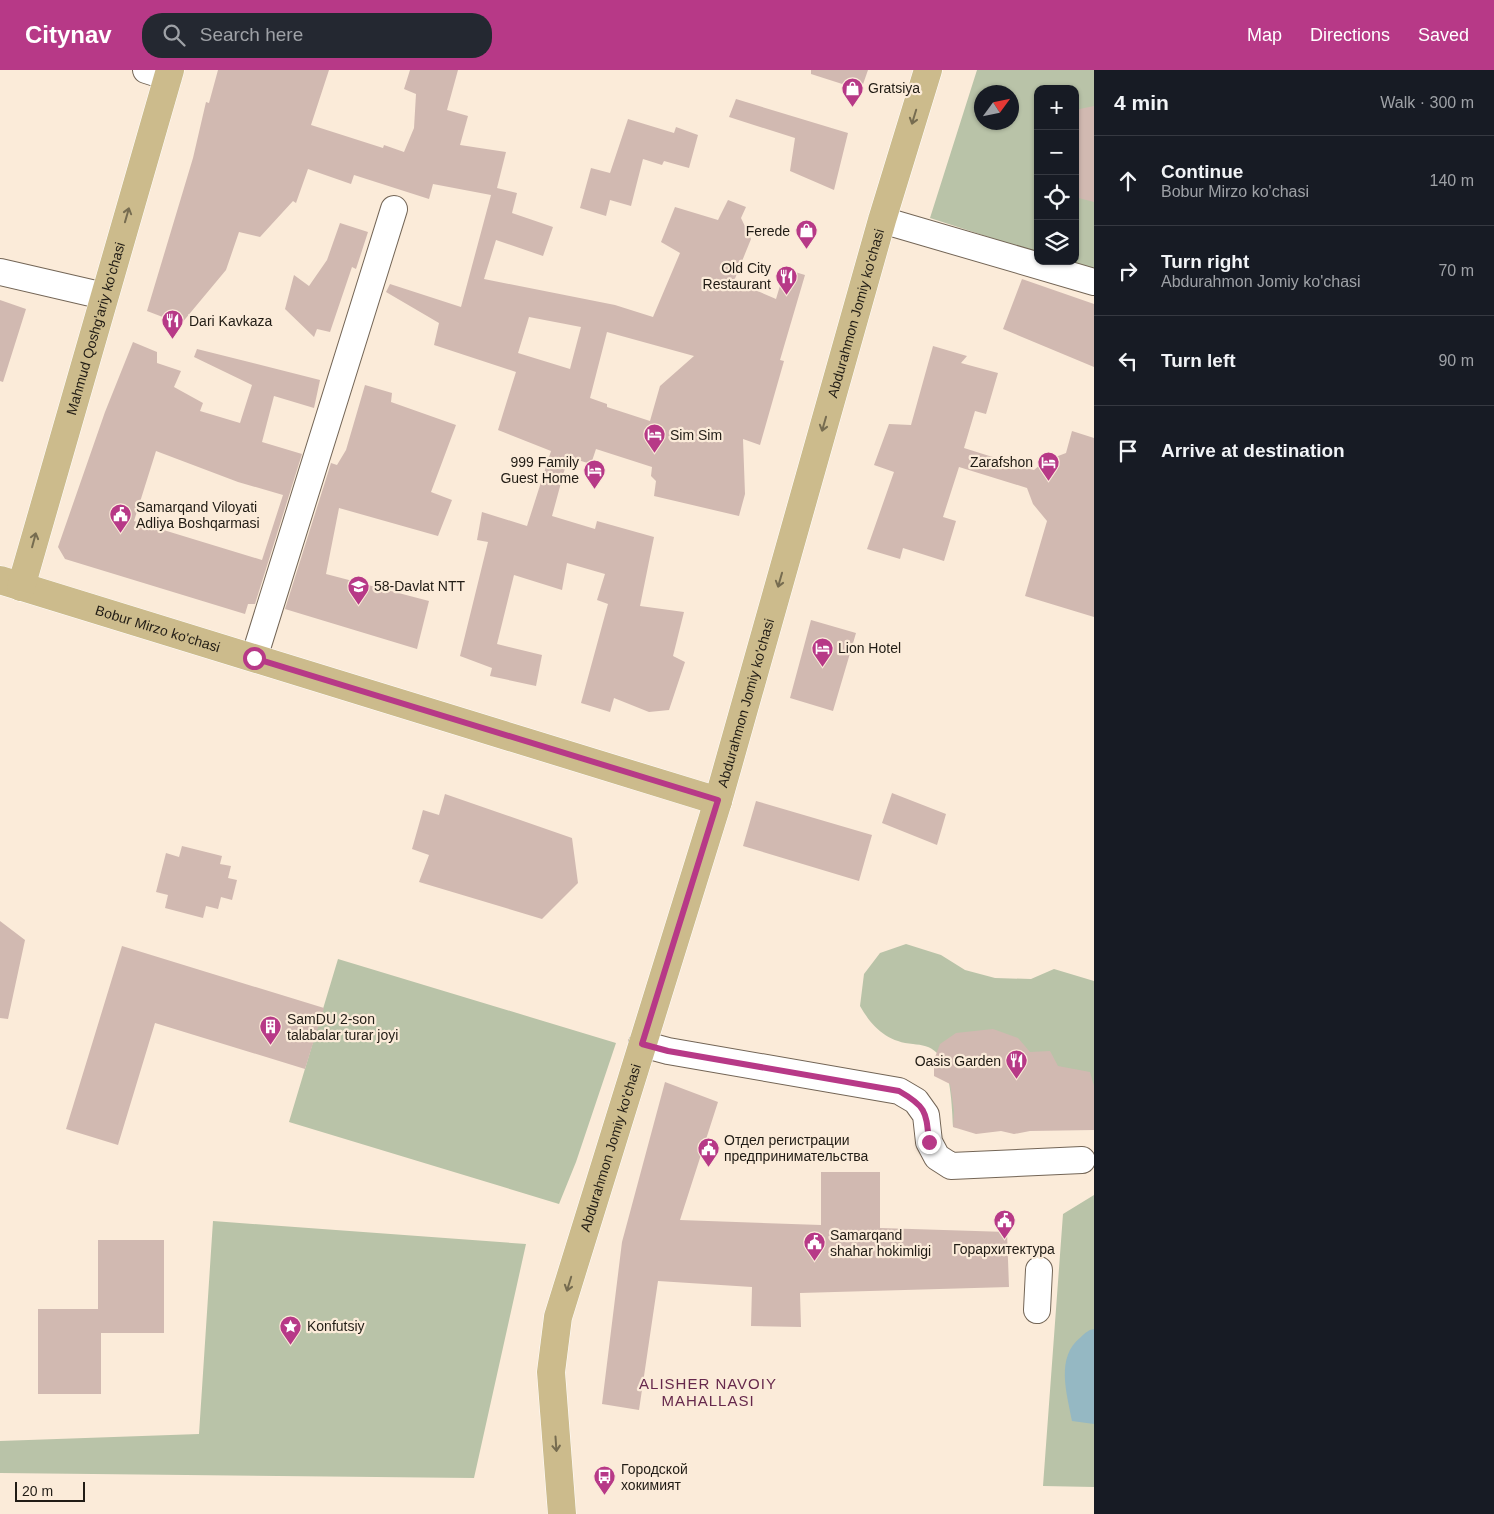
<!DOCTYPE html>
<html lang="en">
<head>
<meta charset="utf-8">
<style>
	:root { --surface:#171b24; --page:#242831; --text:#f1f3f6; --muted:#9ea1a6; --line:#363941; --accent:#b73987 }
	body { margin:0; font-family:Helvetica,sans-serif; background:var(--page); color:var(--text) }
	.controls { position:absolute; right:15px; top:15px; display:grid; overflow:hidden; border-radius:10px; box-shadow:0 1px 4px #0004 }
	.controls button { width:45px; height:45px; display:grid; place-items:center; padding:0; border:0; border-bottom:1px solid var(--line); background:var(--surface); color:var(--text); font:25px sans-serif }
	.compass { position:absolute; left:974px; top:15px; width:45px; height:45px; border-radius:50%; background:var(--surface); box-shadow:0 1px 4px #0004; rotate:57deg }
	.scale { position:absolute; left:15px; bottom:12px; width:70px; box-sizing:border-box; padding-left:5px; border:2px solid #211c15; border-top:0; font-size:14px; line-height:18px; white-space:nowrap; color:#211c15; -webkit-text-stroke:4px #fbebd9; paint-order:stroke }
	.stop { position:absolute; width:15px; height:15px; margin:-11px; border:4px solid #b73987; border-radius:50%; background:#fff }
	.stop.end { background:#b73987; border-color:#fff; box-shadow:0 1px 5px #0008 }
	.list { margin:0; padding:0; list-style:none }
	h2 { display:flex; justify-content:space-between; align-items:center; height:65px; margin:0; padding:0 20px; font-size:21px }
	h2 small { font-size:16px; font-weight:400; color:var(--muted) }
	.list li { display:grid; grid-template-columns:32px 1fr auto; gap:15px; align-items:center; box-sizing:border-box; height:90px; padding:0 20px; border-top:1px solid var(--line) }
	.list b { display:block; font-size:19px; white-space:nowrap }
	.list p { margin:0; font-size:16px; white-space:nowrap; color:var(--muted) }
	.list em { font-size:16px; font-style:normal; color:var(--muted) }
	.icon { flex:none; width:28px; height:28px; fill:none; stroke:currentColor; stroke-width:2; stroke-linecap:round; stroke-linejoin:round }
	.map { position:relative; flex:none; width:1094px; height:1444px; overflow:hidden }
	header { display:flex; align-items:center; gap:30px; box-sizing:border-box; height:70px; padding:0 25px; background:var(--accent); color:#fff }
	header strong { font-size:24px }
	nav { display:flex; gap:28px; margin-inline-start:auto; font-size:18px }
	.search { width:350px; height:45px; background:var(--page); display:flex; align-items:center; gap:12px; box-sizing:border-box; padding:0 18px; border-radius:20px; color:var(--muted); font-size:19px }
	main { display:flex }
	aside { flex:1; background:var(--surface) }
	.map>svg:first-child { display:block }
	.green { fill:#b9c3a8; fill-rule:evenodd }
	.water { fill:#95b8c3 }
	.building { fill:#d1b9b1; fill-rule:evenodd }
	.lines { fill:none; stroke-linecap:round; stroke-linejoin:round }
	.minor-casing { stroke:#736556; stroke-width:28 }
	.major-casing { stroke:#fff; stroke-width:29 }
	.minor { stroke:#fff; stroke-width:26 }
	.major { stroke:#ccbb8c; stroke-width:28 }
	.oneway { stroke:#766c50 }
	.route { stroke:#b73987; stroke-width:6 }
	.labels { text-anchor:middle; stroke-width:4.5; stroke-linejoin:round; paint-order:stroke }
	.poi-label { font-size:14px; fill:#211c15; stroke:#fbebd9; text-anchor:start }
	.street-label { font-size:14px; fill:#211c15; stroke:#fbebd9 }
	.neighbourhood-label { font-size:15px; letter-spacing:1px; fill:#66284c; stroke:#fbebd9 }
</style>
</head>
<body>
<header>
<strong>Citynav</strong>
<div class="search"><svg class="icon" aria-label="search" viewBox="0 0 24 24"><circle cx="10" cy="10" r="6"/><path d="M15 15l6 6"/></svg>Search here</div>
<nav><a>Map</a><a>Directions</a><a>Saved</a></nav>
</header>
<main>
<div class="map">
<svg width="1094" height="1444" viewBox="0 0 1094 1444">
	<rect width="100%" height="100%" fill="#fbebd9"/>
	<path class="green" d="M977 0H1094V201L1064 191H1075V19H1038V183L930 148ZM982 22H1012V52H982Z
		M906 874 941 885 965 900 995 908 1031 909 1054 899 1094 911V1030L990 1062 953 1057C952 1039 951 996 937 983 930 976 922 975 913 974 887 972 872 957 860 936L864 904 880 883Z
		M338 889 616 973 576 1092 559 1134 289 1052Z
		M1094 1125V1417L1043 1416 1063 1144Z
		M213 1151 526 1174 474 1408 0 1403V1371L199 1364Z"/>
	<path class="water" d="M1094 1259V1354L1072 1351C1067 1323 1055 1287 1081 1267 1085 1263 1088 1260 1094 1259Z"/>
	<path class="building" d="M218 0H329L311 55 383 78 384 75 404 82 414 58 416 24 404 19 410 0H458L447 40 468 46 460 75 506 82 497 118 517 123 512 143 553 157 543 186 496 170 484 209 615 235 653 247 680 183 661 172 675 137 718 150 728 130 746 137 741 148 751 169 734 211 776 229 785 199 805 205 780 290 784 291 760 375 743 369 745 424 739 446 654 426 656 411 651 406 652 397 596 379 591 394 568 387 552 446 595 459 597 451 654 467 640 536 684 542 673 586 685 592 669 640 649 642 614 628 610 642 581 633 608 534 597 530 605 504 567 493 562 520 514 505 497 574 542 585 536 616 490 606 492 598 460 586 488 472 477 470 482 442 527 456 551 381 498 360 516 302 434 275 439 253 386 222 390 214 461 237 491 125 433 114 429 129 354 105 351 114 308 99 296 133 293 131 260 167 239 162 226 200 181 254 147 241 193 88 206 32 209 33ZM529 247 581 257 570 299 518 283ZM607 262 694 286 660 316 650 351 607 337V334L590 328Z
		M811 0H868L861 20 811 4Z
		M736 29 848 63 834 120 790 101 795 68 729 47Z
		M1094 36V132L1075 127V40Z
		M628 49 674 63 676 57 698 65 689 98 664 91 662 95 643 89 631 136 610 130 606 146 580 138 591 98 610 103Z
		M340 153 368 162 356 199 352 197 330 262 317 259 314 267 285 239 294 205 309 216 327 190Z
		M1022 209 1094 234V297L1003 259Z
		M0 230 26 239 3 312 0 311Z
		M133 272 157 282V293L181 301 174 317 203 333 200 341 240 353 252 315 194 287 197 279 320 310 314 338 274 326 262 372 302 384 255 534H248L245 544 65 489 58 477 105 342ZM156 381 238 412 283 425 262 490 134 451Z
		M933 276 967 286 961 293 998 303 986 344 975 341 964 378 1034 400 1045 391 1066 383 1072 361 1094 368V547L1025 526 1047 451 1033 434 1027 418 959 397 943 447 956 451 944 491 903 478 900 489 867 479 894 402 874 395 889 354 911 355Z
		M365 315 392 323 391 332 456 355 431 422 452 430 438 466 339 438 326 504 429 531 417 579 285 539 331 393 337 395 346 380Z
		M811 550 856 563 833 641 790 628Z
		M892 723 946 744 937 775 882 753Z
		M445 724 572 768 578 813 542 849 419 812 429 785 412 779 423 740 439 745Z
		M756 731 872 765 859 811 743 776Z
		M182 776 222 786 220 794 231 796 228 808 237 810 232 830 221 827 218 839 206 836 203 848 165 838 168 825 156 822 166 783 179 787Z
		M0 851 25 870 8 949 0 948Z
		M122 876 324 938 305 999 155 953 118 1075 66 1059Z
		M993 959 1018 968 1030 982 1050 981 1058 996 1090 1002 1094 1016V1060L1030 1061 1014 1064 1001 1061 976 1064 953 1057 954 1041 950 1014 934 1006V990L940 974 956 963Z
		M665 1012 718 1032 680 1150 821 1155V1102H880V1158L1007 1162 1009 1217 800 1223 801 1257 751 1256 752 1217 658 1211 639 1340 602 1334 622 1172Z
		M98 1170H164V1263H101V1324H38V1239H98Z"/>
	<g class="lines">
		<defs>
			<path id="minor" d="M146 0 168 7
				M882 150 1094 212
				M0 202 104 226
				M254 588 394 139
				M642 974 668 981 899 1021 916 1031 926 1045 929 1072 937 1087 951 1096 1082 1090
				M1037 1240 1039 1200"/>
			<g id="major">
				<path id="s1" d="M0 510 718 731"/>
				<path id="s2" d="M21 517 170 0"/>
				<path id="s3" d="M562 1444 551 1302 558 1247 718 731 882 150 928 0"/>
			</g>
		</defs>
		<use href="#minor" class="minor-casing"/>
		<use href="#major" class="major-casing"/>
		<use href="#minor" class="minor"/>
		<use href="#major" class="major"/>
	</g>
	<defs><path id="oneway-shaft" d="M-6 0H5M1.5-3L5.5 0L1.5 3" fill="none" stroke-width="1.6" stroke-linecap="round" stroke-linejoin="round" transform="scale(1.25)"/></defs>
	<g class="oneway">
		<use href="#oneway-shaft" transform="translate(914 47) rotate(107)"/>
		<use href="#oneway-shaft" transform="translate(127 145) rotate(-74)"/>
		<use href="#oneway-shaft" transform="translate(824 354) rotate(106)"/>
		<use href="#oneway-shaft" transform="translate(34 470) rotate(-75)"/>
		<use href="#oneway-shaft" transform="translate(780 510) rotate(106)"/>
		<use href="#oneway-shaft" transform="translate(569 1214) rotate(107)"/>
		<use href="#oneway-shaft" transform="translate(556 1374) rotate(86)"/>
	</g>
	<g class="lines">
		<path class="route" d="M254 588 718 730 642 974 668 981 899 1021C927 1037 926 1042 929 1072"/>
	</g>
	<defs>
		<symbol id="shop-pin" viewBox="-11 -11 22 30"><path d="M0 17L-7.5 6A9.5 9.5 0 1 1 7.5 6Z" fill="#b73987" stroke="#fbebd9"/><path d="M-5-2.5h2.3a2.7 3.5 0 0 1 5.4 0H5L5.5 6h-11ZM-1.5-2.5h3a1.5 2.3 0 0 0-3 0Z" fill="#fff"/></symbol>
		<symbol id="restaurant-pin" viewBox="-11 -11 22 30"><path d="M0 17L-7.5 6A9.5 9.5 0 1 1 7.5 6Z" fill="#b73987" stroke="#fbebd9"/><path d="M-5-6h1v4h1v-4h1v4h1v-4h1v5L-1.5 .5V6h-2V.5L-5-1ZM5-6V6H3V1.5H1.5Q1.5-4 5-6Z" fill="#fff"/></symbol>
		<symbol id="hotel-pin" viewBox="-11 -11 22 30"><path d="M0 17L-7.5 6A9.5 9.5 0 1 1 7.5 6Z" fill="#b73987" stroke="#fbebd9"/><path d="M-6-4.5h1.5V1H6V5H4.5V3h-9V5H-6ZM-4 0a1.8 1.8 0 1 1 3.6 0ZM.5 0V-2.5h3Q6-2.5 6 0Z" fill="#fff"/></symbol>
		<symbol id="civic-pin" viewBox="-11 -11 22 30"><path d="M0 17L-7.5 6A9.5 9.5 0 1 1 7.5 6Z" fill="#b73987" stroke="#fbebd9"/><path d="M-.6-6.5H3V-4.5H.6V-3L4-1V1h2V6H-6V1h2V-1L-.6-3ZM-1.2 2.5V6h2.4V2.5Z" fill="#fff"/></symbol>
		<symbol id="school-pin" viewBox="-11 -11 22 30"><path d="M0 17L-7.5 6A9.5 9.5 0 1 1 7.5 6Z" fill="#b73987" stroke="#fbebd9"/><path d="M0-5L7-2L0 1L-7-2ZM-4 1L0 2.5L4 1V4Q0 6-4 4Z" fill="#fff"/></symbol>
		<symbol id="building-pin" viewBox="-11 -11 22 30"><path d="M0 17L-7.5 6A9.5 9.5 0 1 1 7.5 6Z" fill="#b73987" stroke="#fbebd9"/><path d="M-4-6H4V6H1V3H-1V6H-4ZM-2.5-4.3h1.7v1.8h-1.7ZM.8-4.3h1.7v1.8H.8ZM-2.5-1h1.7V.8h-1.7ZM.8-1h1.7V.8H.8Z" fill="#fff"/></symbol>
		<symbol id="sight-pin" viewBox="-11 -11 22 30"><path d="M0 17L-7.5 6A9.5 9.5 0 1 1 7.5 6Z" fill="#b73987" stroke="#fbebd9"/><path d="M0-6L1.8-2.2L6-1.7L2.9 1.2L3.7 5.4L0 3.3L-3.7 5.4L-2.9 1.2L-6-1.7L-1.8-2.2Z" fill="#fff"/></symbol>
		<symbol id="bus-pin" viewBox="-11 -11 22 30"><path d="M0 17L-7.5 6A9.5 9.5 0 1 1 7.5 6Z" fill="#b73987" stroke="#fbebd9"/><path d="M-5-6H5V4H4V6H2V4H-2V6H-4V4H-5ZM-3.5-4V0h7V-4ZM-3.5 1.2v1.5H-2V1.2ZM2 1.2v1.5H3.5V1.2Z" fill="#fff"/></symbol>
	</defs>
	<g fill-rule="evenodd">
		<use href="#shop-pin" x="840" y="6" width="25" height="34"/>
		<use href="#shop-pin" x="794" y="148" width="25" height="34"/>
		<use href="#restaurant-pin" x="774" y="194" width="25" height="34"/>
		<use href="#restaurant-pin" x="160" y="238" width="25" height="34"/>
		<use href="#hotel-pin" x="642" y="352" width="25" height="34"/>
		<use href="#hotel-pin" x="1036" y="380" width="25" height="34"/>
		<use href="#hotel-pin" x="582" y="388" width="25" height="34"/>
		<use href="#civic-pin" x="108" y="432" width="25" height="34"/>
		<use href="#school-pin" x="346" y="504" width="25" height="34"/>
		<use href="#hotel-pin" x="810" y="566" width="25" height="34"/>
		<use href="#building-pin" x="258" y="944" width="25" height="34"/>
		<use href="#restaurant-pin" x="1004" y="978" width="25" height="34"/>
		<use href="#civic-pin" x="696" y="1066" width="25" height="34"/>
		<use href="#civic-pin" x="992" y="1138" width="25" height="34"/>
		<use href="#civic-pin" x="802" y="1160" width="25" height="34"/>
		<use href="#sight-pin" x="278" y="1244" width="25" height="34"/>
		<use href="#bus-pin" x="592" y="1394" width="25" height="34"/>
	</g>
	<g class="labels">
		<g class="poi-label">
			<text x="868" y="23">Gratsiya</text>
			<text x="790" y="166" text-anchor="end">Ferede</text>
			<text x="771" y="203" text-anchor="end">Old City<tspan x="771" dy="16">Restaurant</tspan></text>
			<text x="189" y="256">Dari Kavkaza</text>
			<text x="670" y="370">Sim Sim</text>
			<text x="579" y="397" text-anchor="end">999 Family<tspan x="579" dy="16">Guest Home</tspan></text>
			<text x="1033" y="397" text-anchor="end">Zarafshon</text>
			<text x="136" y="442">Samarqand Viloyati<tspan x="136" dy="16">Adliya Boshqarmasi</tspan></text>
			<text x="374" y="521">58-Davlat NTT</text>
			<text x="838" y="583">Lion Hotel</text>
			<text x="287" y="954">SamDU 2-son<tspan x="287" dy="16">talabalar turar joyi</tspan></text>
			<text x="1001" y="996" text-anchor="end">Oasis Garden</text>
			<text x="724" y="1075">Отдел регистрации<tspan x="724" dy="16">предпринимательства</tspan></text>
			<text x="830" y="1170">Samarqand<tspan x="830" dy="16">shahar hokimligi</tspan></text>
			<text x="1004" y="1184" text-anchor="middle">Горархитектура</text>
			<text x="307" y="1261">Konfutsiy</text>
			<text x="621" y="1404">Городской<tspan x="621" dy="16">хокимият</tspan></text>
		</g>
		<g class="street-label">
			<text dy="5" stroke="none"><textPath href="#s3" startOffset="1245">Abdurahmon Jomiy ko'chasi</textPath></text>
			<text dy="5" stroke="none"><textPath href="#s2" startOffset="269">Mahmud Qoshg'ariy ko'chasi</textPath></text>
			<text dy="5" stroke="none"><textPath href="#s1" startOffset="165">Bobur Mirzo ko'chasi</textPath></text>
			<text dy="5" stroke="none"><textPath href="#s3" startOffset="840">Abdurahmon Jomiy ko'chasi</textPath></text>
			<text dy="5" stroke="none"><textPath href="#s3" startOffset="375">Abdurahmon Jomiy ko'chasi</textPath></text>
		</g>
		<g class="neighbourhood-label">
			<text x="708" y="1319">ALISHER NAVOIY<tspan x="708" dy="17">MAHALLASI</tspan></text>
		</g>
	</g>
</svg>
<div class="controls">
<button>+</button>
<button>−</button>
<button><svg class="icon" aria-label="locate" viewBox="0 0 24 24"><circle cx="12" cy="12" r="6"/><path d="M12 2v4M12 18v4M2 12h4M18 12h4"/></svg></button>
<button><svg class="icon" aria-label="layers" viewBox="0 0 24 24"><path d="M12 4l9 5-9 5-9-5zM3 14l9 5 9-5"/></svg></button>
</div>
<svg class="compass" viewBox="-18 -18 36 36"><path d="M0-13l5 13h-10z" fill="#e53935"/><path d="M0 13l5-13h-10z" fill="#9ea1a6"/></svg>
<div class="scale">20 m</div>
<div class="stop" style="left:254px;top:588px"></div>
<div class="stop end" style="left:929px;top:1072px"></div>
</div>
<aside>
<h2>4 min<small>Walk · 300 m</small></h2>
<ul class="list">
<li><svg class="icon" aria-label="ahead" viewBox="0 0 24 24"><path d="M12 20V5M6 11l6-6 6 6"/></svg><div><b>Continue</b><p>Bobur Mirzo ko'chasi</p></div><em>140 m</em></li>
<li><svg class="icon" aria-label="right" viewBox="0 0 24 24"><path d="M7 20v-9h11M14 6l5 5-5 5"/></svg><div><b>Turn right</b><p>Abdurahmon Jomiy ko'chasi</p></div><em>70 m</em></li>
<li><svg class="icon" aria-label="left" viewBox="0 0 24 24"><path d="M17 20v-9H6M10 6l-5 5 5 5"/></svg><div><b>Turn left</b></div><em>90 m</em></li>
<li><svg class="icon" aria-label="arrive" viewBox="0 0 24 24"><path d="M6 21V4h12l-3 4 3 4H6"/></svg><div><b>Arrive at destination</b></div></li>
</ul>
</aside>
</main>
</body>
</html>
